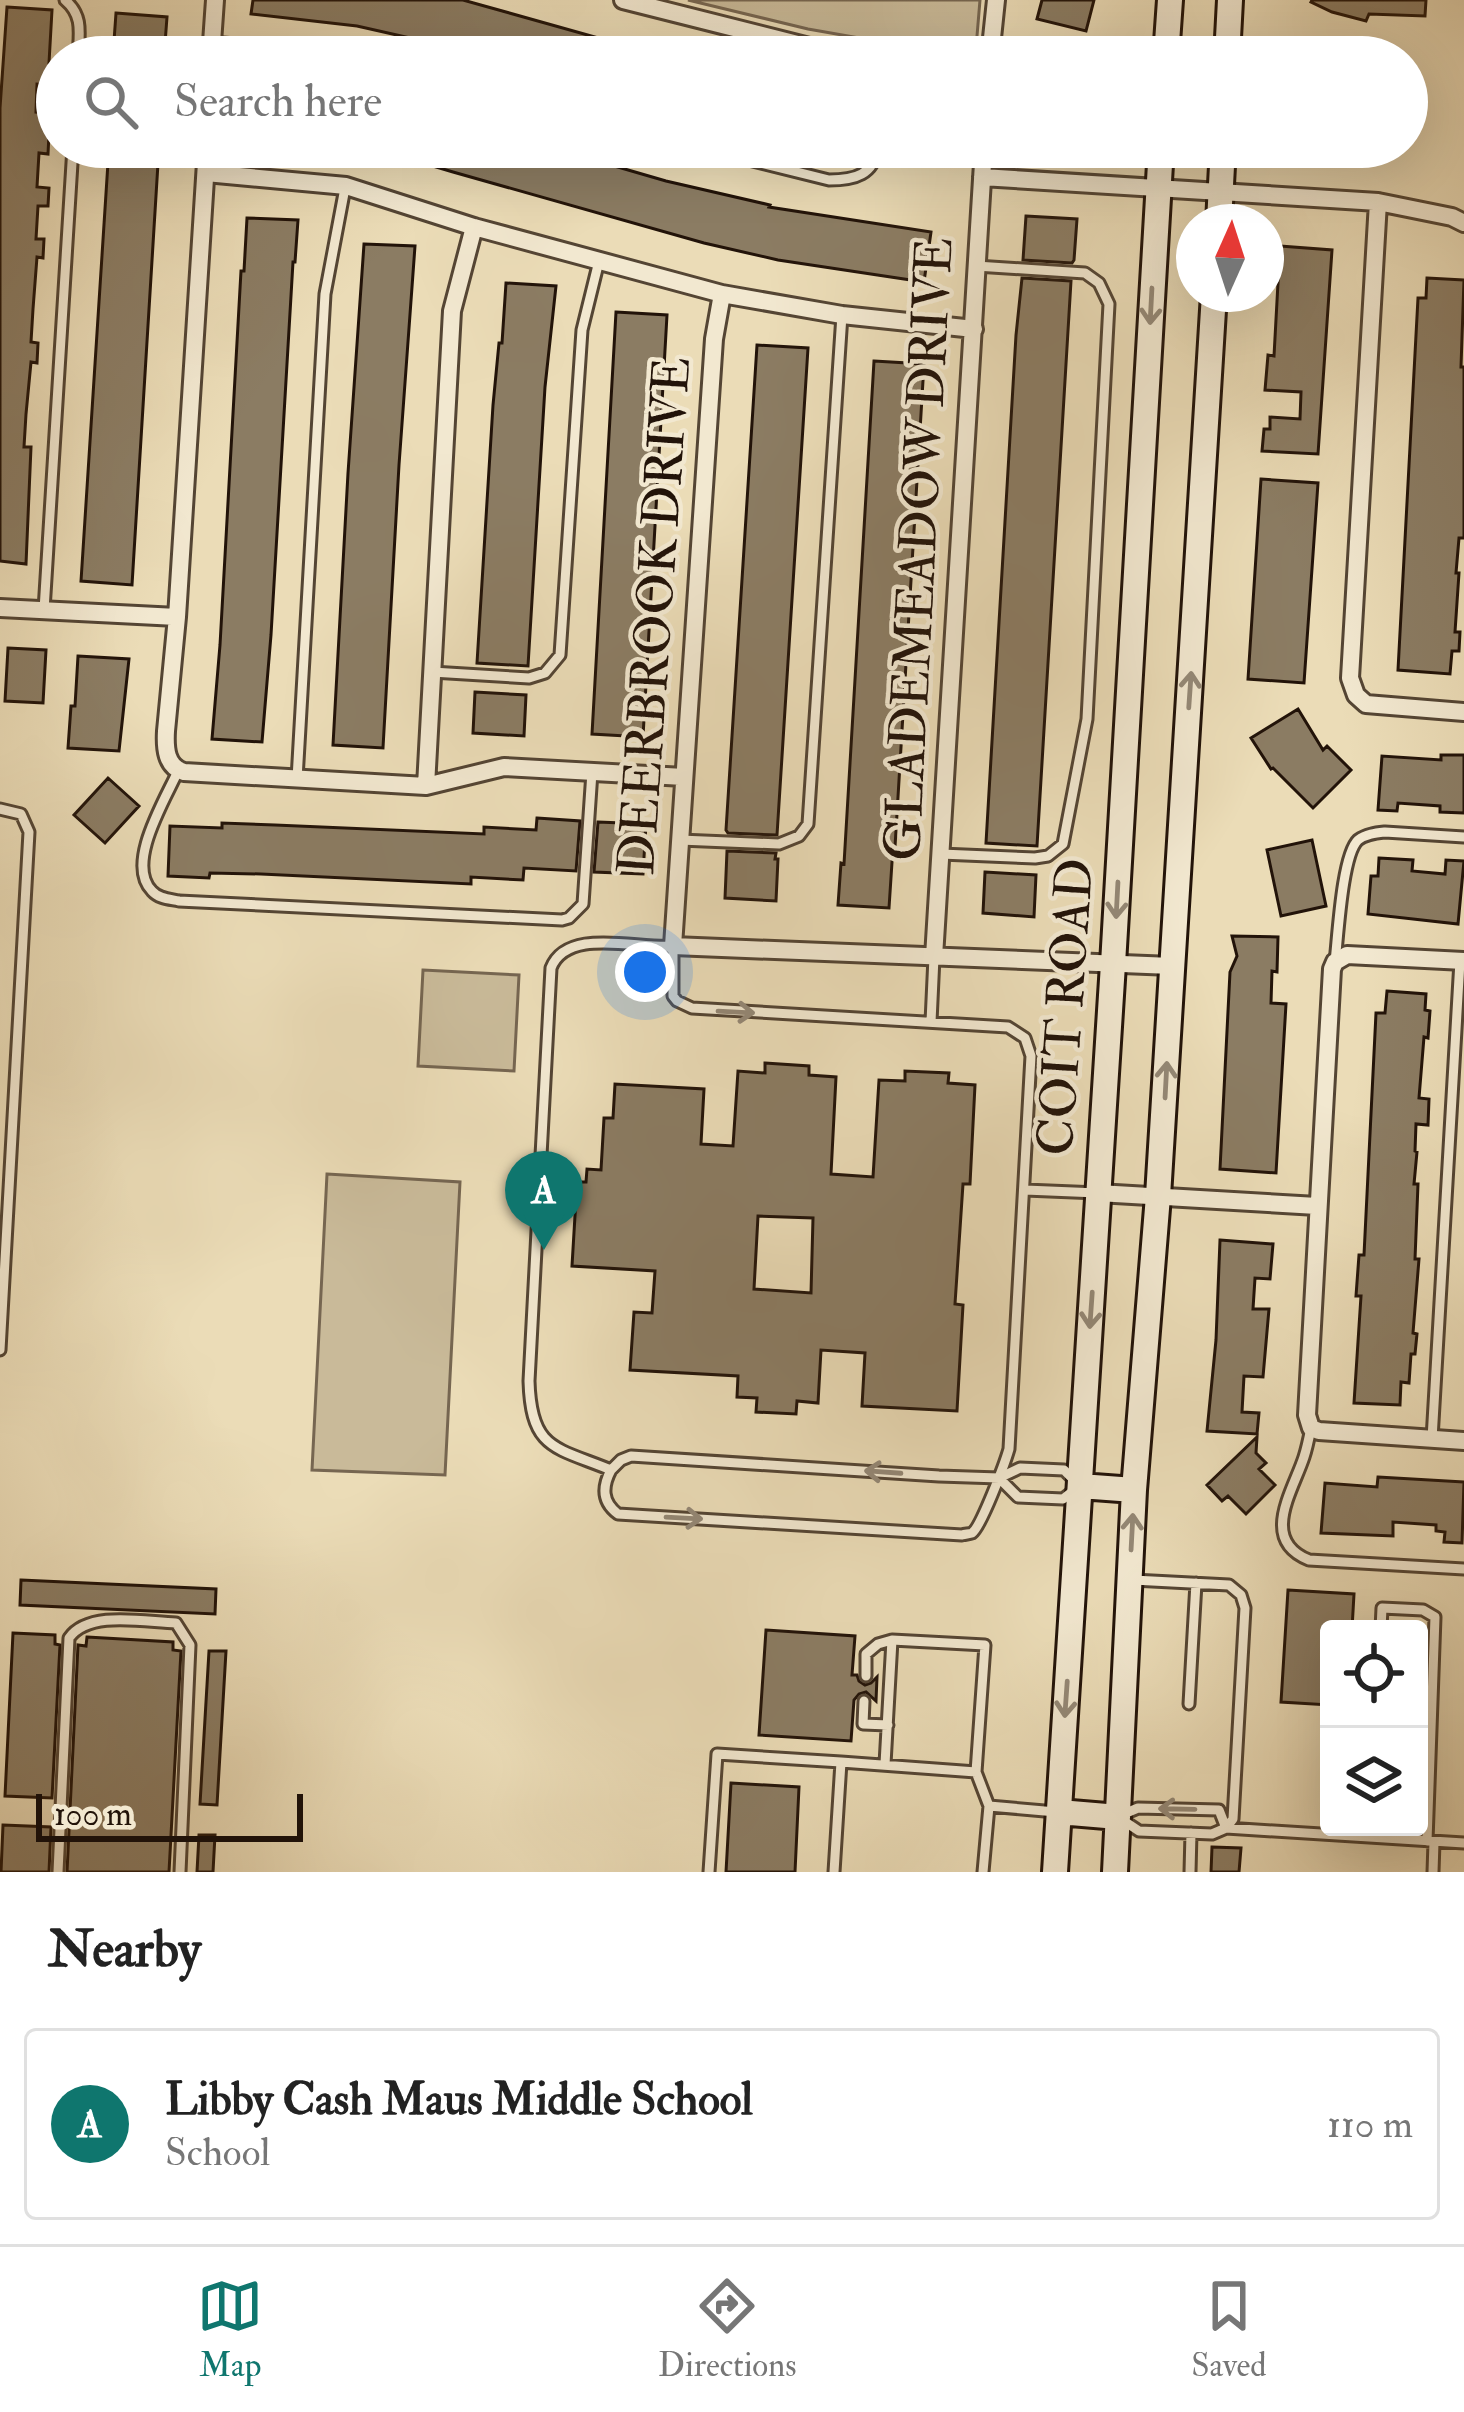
<!DOCTYPE html>
<html lang="en">
<head>
<meta charset="utf-8">
<style>
	:root { --surface:#fff; --page:#f6f6f6; --text:#222; --muted:#767676; --line:#e0e0e0; --accent:#0f766e }
	body { margin:0; font-family:"IM FELL Double Pica",serif; background:var(--page); color:var(--text) }
	.controls { position:absolute; right:36px; bottom:36px; display:grid; overflow:hidden; border-radius:12px; box-shadow:0 12px 48px #0002 }
	.controls button { width:108px; height:108px; display:grid; place-items:center; padding:0; border:0; border-bottom:3px solid var(--line); background:var(--surface); color:var(--text); font:60px sans-serif }
	.compass { position:absolute; left:1176px; top:204px; width:108px; height:108px; border-radius:50%; background:var(--surface); box-shadow:0 12px 48px #0002; rotate:3deg }
	.scale { position:absolute; left:36px; bottom:30px; width:267px; box-sizing:border-box; padding-left:12px; border:6px solid #221309; border-top:0; font-size:33px; line-height:42px; white-space:nowrap; color:#221309; -webkit-text-stroke:9px #f2e8d0; paint-order:stroke }
	.you { position:absolute; left:645px; top:972px; width:42px; height:42px; margin:-30px; border:9px solid #fff; border-radius:50%; background:#1a73e8; box-shadow:0 0 0 18px #1a73e833 }
	.badge { display:grid; place-items:center; width:78px; height:78px; border-radius:50%; background:var(--accent); color:#fff; font-size:39px; font-weight:700 }
	.pin { position:absolute; translate:-50% -99px; filter:drop-shadow(0 3px 6px #0008) }
	.pin::after { content:''; position:absolute; top:63px; width:42px; height:36px; background:inherit; clip-path:polygon(0 0,100% 0,50% 100%) }
	.list { margin:0; padding:0; list-style:none }
	h2 { display:flex; justify-content:space-between; align-items:center; height:156px; margin:0; padding:0 48px; font-size:51px }
	h2 small { font-size:39px; font-weight:400; color:var(--muted) }
	.list li { display:grid; grid-template-columns:78px 1fr auto; gap:36px; align-items:center; box-sizing:border-box; height:192px; margin:0 24px 24px; padding:0 24px; border:3px solid var(--line); border-radius:12px }
	.list b { display:block; font-size:45px; white-space:nowrap }
	.list p { margin:0; font-size:39px; white-space:nowrap; color:var(--muted) }
	.list em { font-size:39px; font-style:normal; color:var(--muted) }
	.icon { flex:none; width:66px; height:66px; fill:none; stroke:currentColor; stroke-width:2; stroke-linecap:round; stroke-linejoin:round }
	.map { position:relative; flex:none; width:1464px; height:1872px; overflow:hidden }
	.search { position:absolute; background:var(--surface); box-shadow:0 12px 48px #0002; left:36px; right:36px; top:36px; height:132px; display:flex; align-items:center; gap:30px; box-sizing:border-box; padding:0 42px; border-radius:66px; color:var(--muted); font-size:45px }
	.sheet { height:372px; background:var(--surface) }
	nav { display:flex; justify-content:space-around; align-items:center; box-sizing:border-box; height:168px; border-top:3px solid var(--line); background:var(--surface); font-size:33px; color:var(--muted) }
	nav a { display:grid; justify-items:center; gap:6px }
	nav .on { color:var(--accent) }
	.map>svg:first-child { display:block }
	.green { fill:#c9ba99; stroke:#766651; stroke-width:3 }
	.building { fill:#8b7c63; stroke:#221309; stroke-width:3; fill-rule:evenodd }
	.lines { fill:none; stroke-linecap:round; stroke-linejoin:round }
	.lane-casing { stroke:#544534; stroke-width:15 }
	.street-casing { stroke:#544534; stroke-width:22 }
	.secondary-casing { stroke:#221309; stroke-width:30 }
	.lane { stroke:#f2e8d0; stroke-width:9 }
	.street { stroke:#f2e8d0; stroke-width:16 }
	.secondary { stroke:#f2e8d0; stroke-width:24 }
	.oneway { stroke:#948876 }
	.labels { text-anchor:middle; stroke-width:9; stroke-linejoin:round; paint-order:stroke }
	.street-label { font-size:51px; fill:#221309; stroke:#f2e8d0 }
</style>
</head>
<body>
<div class="map">
<svg width="1464" height="1872" viewBox="0 0 1464 1872">
	<rect width="100%" height="100%" fill="#ebdcb7"/>
	<filter id="stains"><feTurbulence type="fractalNoise" baseFrequency=".00167" numOctaves="4"/><feColorMatrix values="0 0 0 0 .2 0 0 0 0 .09 0 0 0 0 .02 0 0 0 .5 -.17"/></filter>
	<radialGradient id="worn" r=".72"><stop offset=".6" stop-color="#630" stop-opacity="0"/><stop offset="1" stop-color="#630" stop-opacity=".3"/></radialGradient>
	<path class="green" d="M688 0H980L976 48 956 55 808 29Z
		M423 970 519 975 514 1071 418 1066Z
		M327 1174 460 1182 445 1475 312 1470Z"/>
	<path class="building" d="M253 0H463L652 53 651 57H478L458 51 459 49 357 26 251 14Z
		M1042 0H1094L1086 31 1037 19Z
		M1312 0H1426L1425 16 1369 14 1366 21 1332 12 1311 2Z
		M7 7 52 10 49 63 56 64 55 85 37 84 36 112 50 113 48 154 39 153 37 187 49 188 48 206H38L36 239H44L43 258 37 257 33 309 31 342 38 343 37 363 31 362 26 414 24 447H31L26 564 0 561V108Z
		M116 13 167 17 164 57 113 55Z
		M109 147H159L132 585 81 581Z
		M383 147H549L666 181 770 205 769 207 931 232 924 282 778 260 704 243 453 172 382 151Z
		M1026 216 1077 219 1074 260 1072 263 1023 260Z
		M247 218 298 220 295 262H293L271 635 262 742 212 739 220 645 241 271H244Z
		M364 244 415 246 399 465 383 748 333 745 348 473Z
		M1280 246 1332 250 1318 454 1262 451 1264 429H1270V417L1300 419 1301 392 1265 390 1268 355 1274 356Z
		M1022 278 1071 281 1037 846 986 843 1016 335Z
		M1427 278 1464 280 1461 367H1464V538H1459L1456 573H1459L1455 632H1460L1459 651H1452L1450 674 1398 670 1418 298H1426Z
		M506 283 556 286 545 387 528 666 477 663 493 405 499 343H502Z
		M616 312 667 315 643 737 592 734Z
		M757 345 808 348 777 835 728 833 726 830Z
		M874 361 924 364 895 847H893L889 908 838 905 841 863 844 864Z
		M1261 479 1318 483 1304 683 1248 679Z
		M8 648 46 650 43 703 5 701Z
		M78 656 129 659 119 751 68 748 71 706H75Z
		M475 692 526 695 524 736 473 733Z
		M1298 709 1323 750 1327 746 1351 770 1313 808 1273 768 1271 769 1251 738Z
		M1441 755H1464V813L1440 812V806L1398 803 1397 811 1378 810 1382 756 1441 760Z
		M108 778 139 806 105 843 74 815Z
		M537 818 580 821 576 871 524 868 523 880 471 877V884L261 874 210 873 209 878 168 876 170 826 222 828V823L275 825 484 834V827L536 830Z
		M598 822 646 824 643 874 594 872Z
		M1312 840 1326 906 1281 916 1267 850Z
		M727 851 776 853 775 859H778L776 901 725 898Z
		M1379 858 1413 860 1412 871 1445 874 1446 860 1464 861 1458 924 1368 914 1371 876H1378Z
		M985 872 1036 875 1034 917 983 913Z
		M1232 936 1278 937 1277 972 1272 971 1271 1003 1286 1004 1276 1173 1220 1169 1230 972 1237 956Z
		M1387 991 1426 994 1425 1010 1430 1011 1428 1038 1424 1037 1419 1098 1429 1099 1428 1125 1416 1124 1415 1151 1417 1152 1414 1184H1418L1415 1259H1419L1413 1333 1417 1334 1415 1354H1411L1409 1383 1401 1382 1400 1405 1354 1403 1361 1296H1356L1359 1255H1364L1376 1013H1385Z
		M765 1063 809 1066V1075L836 1077 831 1174 873 1177 879 1080 905 1081V1071L949 1073 948 1083 975 1085 970 1184H963L955 1304 963 1305 957 1411 862 1406 865 1353 821 1350 818 1403 797 1401 796 1414 756 1412 757 1398 737 1397 738 1376 630 1370 634 1312 652 1313 655 1271 572 1266 577 1182H586L587 1169 601 1170 604 1118H613L615 1084 704 1089 701 1144 733 1146 738 1071 765 1073ZM758 1216 813 1218 811 1293 754 1289Z
		M1220 1240 1273 1244 1270 1279 1255 1278 1253 1309H1269L1263 1377 1244 1376 1242 1412 1259 1413 1257 1434 1207 1431 1216 1340Z
		M1257 1437 1256 1453 1266 1463 1259 1469 1275 1485 1246 1514 1228 1496 1222 1501 1207 1485Z
		M1378 1477 1464 1482 1462 1543 1444 1542 1445 1532 1436 1531V1525L1393 1522V1536L1321 1533 1325 1483 1377 1487Z
		M21 1580 216 1589 215 1614 20 1605Z
		M1288 1590 1354 1594 1352 1629H1329V1705L1281 1702Z
		M766 1630 855 1636 852 1675H857L859 1681 865 1685 871 1683 877 1677 876 1701 866 1692 859 1694 854 1700 851 1741 759 1735Z
		M13 1633 55 1635V1644L60 1645 52 1798 5 1796Z
		M87 1637 173 1642V1650L181 1651 169 1872H67L78 1645 86 1646Z
		M209 1651H226L217 1805 200 1804Z
		M731 1783 799 1787 795 1872H726Z
		M3 1825 51 1827 49 1872H1Z
		M199 1835H215L213 1872H197Z
		M1212 1847 1241 1848 1239 1872H1211Z"/>
	<g class="lines">
		<defs>
			<path id="lane" d="M65 0C84 16 79 34 78 57
				M212 42 328 52 353 57
				M696 147 829 180C855 180 874 175 878 147
				M44 610 73 147
				M432 672 529 678 545 673 560 655 582 330 599 261
				M178 771C165 800 125 864 152 891 159 899 170 899 179 901L562 920 569 918 583 904 592 772
				M297 779 325 294 345 188
				M0 809 21 814 29 832 0 1350
				M680 840 779 844 799 836 808 824 842 315
				M941 854 1035 858 1048 856 1063 844 1087 719 1109 304 1099 283 1085 273 976 266
				M1335 962C1338 937 1342 855 1358 840 1366 834 1376 833 1385 832L1464 837
				M931 1022 934 957
				M1025 1190 1098 1193
				M1311 1428C1309 1438 1307 1448 1304 1457 1293 1491 1259 1540 1309 1560L1464 1569
				M1432 1439 1460 961
				M611 1470C602 1487 602 1502 618 1514L962 1535C965 1534 969 1534 972 1533 981 1527 1005 1463 1009 1449L1031 1056 1025 1038 1008 1027 692 1008 677 1001 673 996V946C636 949 567 927 551 968L529 1381C531 1450 555 1447 611 1470L621 1460 631 1456 939 1476 999 1478 1020 1468 1064 1470 1074 1480
				M999 1478 1018 1497 1063 1499 1073 1491
				M1133 1580 1229 1585 1241 1595 1245 1608 1233 1819 1226 1828
				M1381 1629 1382 1608 1423 1610 1435 1617 1427 1841
				M866 1676V1654L878 1644 892 1640
				M864 1701 863 1724 888 1725
				M1189 1704 1196 1583
				M885 1764 892 1640 985 1645 976 1772
				M1119 1816 1138 1808 1219 1810 1226 1828
				M1121 1819 1139 1831 1212 1834 1226 1828 1464 1843
				M58 1872 69 1638C89 1610 144 1622 176 1623L190 1645 180 1872
				M709 1872 717 1754 841 1762
				M834 1872 841 1762 976 1772 989 1806 1056 1812
				M983 1872 989 1806
				M1190 1872 1191 1833
				M1433 1872 1434 1842"/>
			<path id="street" d="M623 0 833 53 868 57
				M211 57 215 0
				M990 57 996 0
				M207 147 177 617 166 731C165 748 166 767 184 772L426 786 504 767 684 777
				M206 173 346 186 474 227 722 294 842 315 974 329
				M982 177 1378 202 1452 217 1464 223
				M1378 202 1350 678 1356 695 1366 704 1464 712
				M722 294 714 339 673 946 1172 966
				M0 608 177 617
				M426 786 452 311 474 227
				M934 957 984 147
				M1464 961 1347 955 1335 962 1332 969 1307 1415 1311 1428 1319 1431 1464 1441
				M1098 1193 1317 1206"/>
			<path id="secondary" d="M1166 57 1170 0
				M1227 57 1230 0
				M1219 222 1223 147
				M1080 1486 1134 1490
				M1059 1812 1118 1817
				M1055 1872 1113 964 1161 147
				M1115 1872 1134 1490 1158 1196 1214 294"/>
		</defs>
		<use href="#lane" class="lane-casing"/>
		<use href="#street" class="street-casing"/>
		<use href="#secondary" class="secondary-casing"/>
		<use href="#lane" class="lane"/>
		<use href="#street" class="street"/>
		<use href="#secondary" class="secondary"/>
	</g>
	<defs><path id="oneway-shaft" d="M-6 0H5M1.5-3L5.5 0L1.5 3" fill="none" stroke-width="1.6" stroke-linecap="round" stroke-linejoin="round" transform="scale(3)"/></defs>
	<g class="oneway">
		<use href="#oneway-shaft" transform="translate(1151 306) rotate(93)"/>
		<use href="#oneway-shaft" transform="translate(1190 690) rotate(-86)"/>
		<use href="#oneway-shaft" transform="translate(1117 900) rotate(93)"/>
		<use href="#oneway-shaft" transform="translate(736 1012) rotate(3)"/>
		<use href="#oneway-shaft" transform="translate(1166 1080) rotate(-87)"/>
		<use href="#oneway-shaft" transform="translate(1091 1310) rotate(94)"/>
		<use href="#oneway-shaft" transform="translate(883 1472) rotate(-176)"/>
		<use href="#oneway-shaft" transform="translate(684 1518) rotate(3)"/>
		<use href="#oneway-shaft" transform="translate(1132 1532) rotate(-87)"/>
		<use href="#oneway-shaft" transform="translate(1066 1699) rotate(94)"/>
		<use href="#oneway-shaft" transform="translate(1177 1809) rotate(-179)"/>
	</g>
	<g class="labels">
		<g class="street-label">
			<text transform="translate(917 549) rotate(-87)" y="18">GLADEMEADOW DRIVE</text>
			<text transform="translate(653 616) rotate(-86)" y="18">DEERBROOK DRIVE</text>
			<text transform="translate(1064 1007) rotate(-86)" y="18">COIT ROAD</text>
		</g>
	</g>
	<rect width="100%" height="100%" filter="url(#stains)"/>
	<rect width="100%" height="100%" fill="url(#worn)"/>
</svg>
<div class="controls">
<button><svg class="icon" aria-label="locate" viewBox="0 0 24 24"><circle cx="12" cy="12" r="6"/><path d="M12 2v4M12 18v4M2 12h4M18 12h4"/></svg></button>
<button><svg class="icon" aria-label="layers" viewBox="0 0 24 24"><path d="M12 4l9 5-9 5-9-5zM3 14l9 5 9-5"/></svg></button>
</div>
<svg class="compass" viewBox="-18 -18 36 36"><path d="M0-13l5 13h-10z" fill="#e53935"/><path d="M0 13l5-13h-10z" fill="#767676"/></svg>
<div class="scale">100 m</div>
<div class="you"></div>
<div class="pin badge" style="left:544px;top:1250px">A</div>
<div class="search"><svg class="icon" aria-label="search" viewBox="0 0 24 24"><circle cx="10" cy="10" r="6"/><path d="M15 15l6 6"/></svg>Search here</div>
</div>
<section class="sheet">
<h2>Nearby<small></small></h2>
<ul class="list">
<li><span class="badge">A</span><div><b>Libby Cash Maus Middle School</b><p>School</p></div><em>110 m</em></li>
</ul>
</section>
<nav>
<a class="on"><svg class="icon" aria-label="map" viewBox="0 0 24 24"><path d="M3 6l6-2 6 2 6-2v14l-6 2-6-2-6 2zM9 4v14M15 6v14"/></svg>Map</a>
<a><svg class="icon" aria-label="directions" viewBox="0 0 24 24"><path d="M12 3l9 9-9 9-9-9zM9 14v-3h6M13 9l2 2-2 2"/></svg>Directions</a>
<a><svg class="icon" aria-label="saved" viewBox="0 0 24 24"><path d="M7 4h10v16l-5-4-5 4z"/></svg>Saved</a>
</nav>
</body>
</html>
